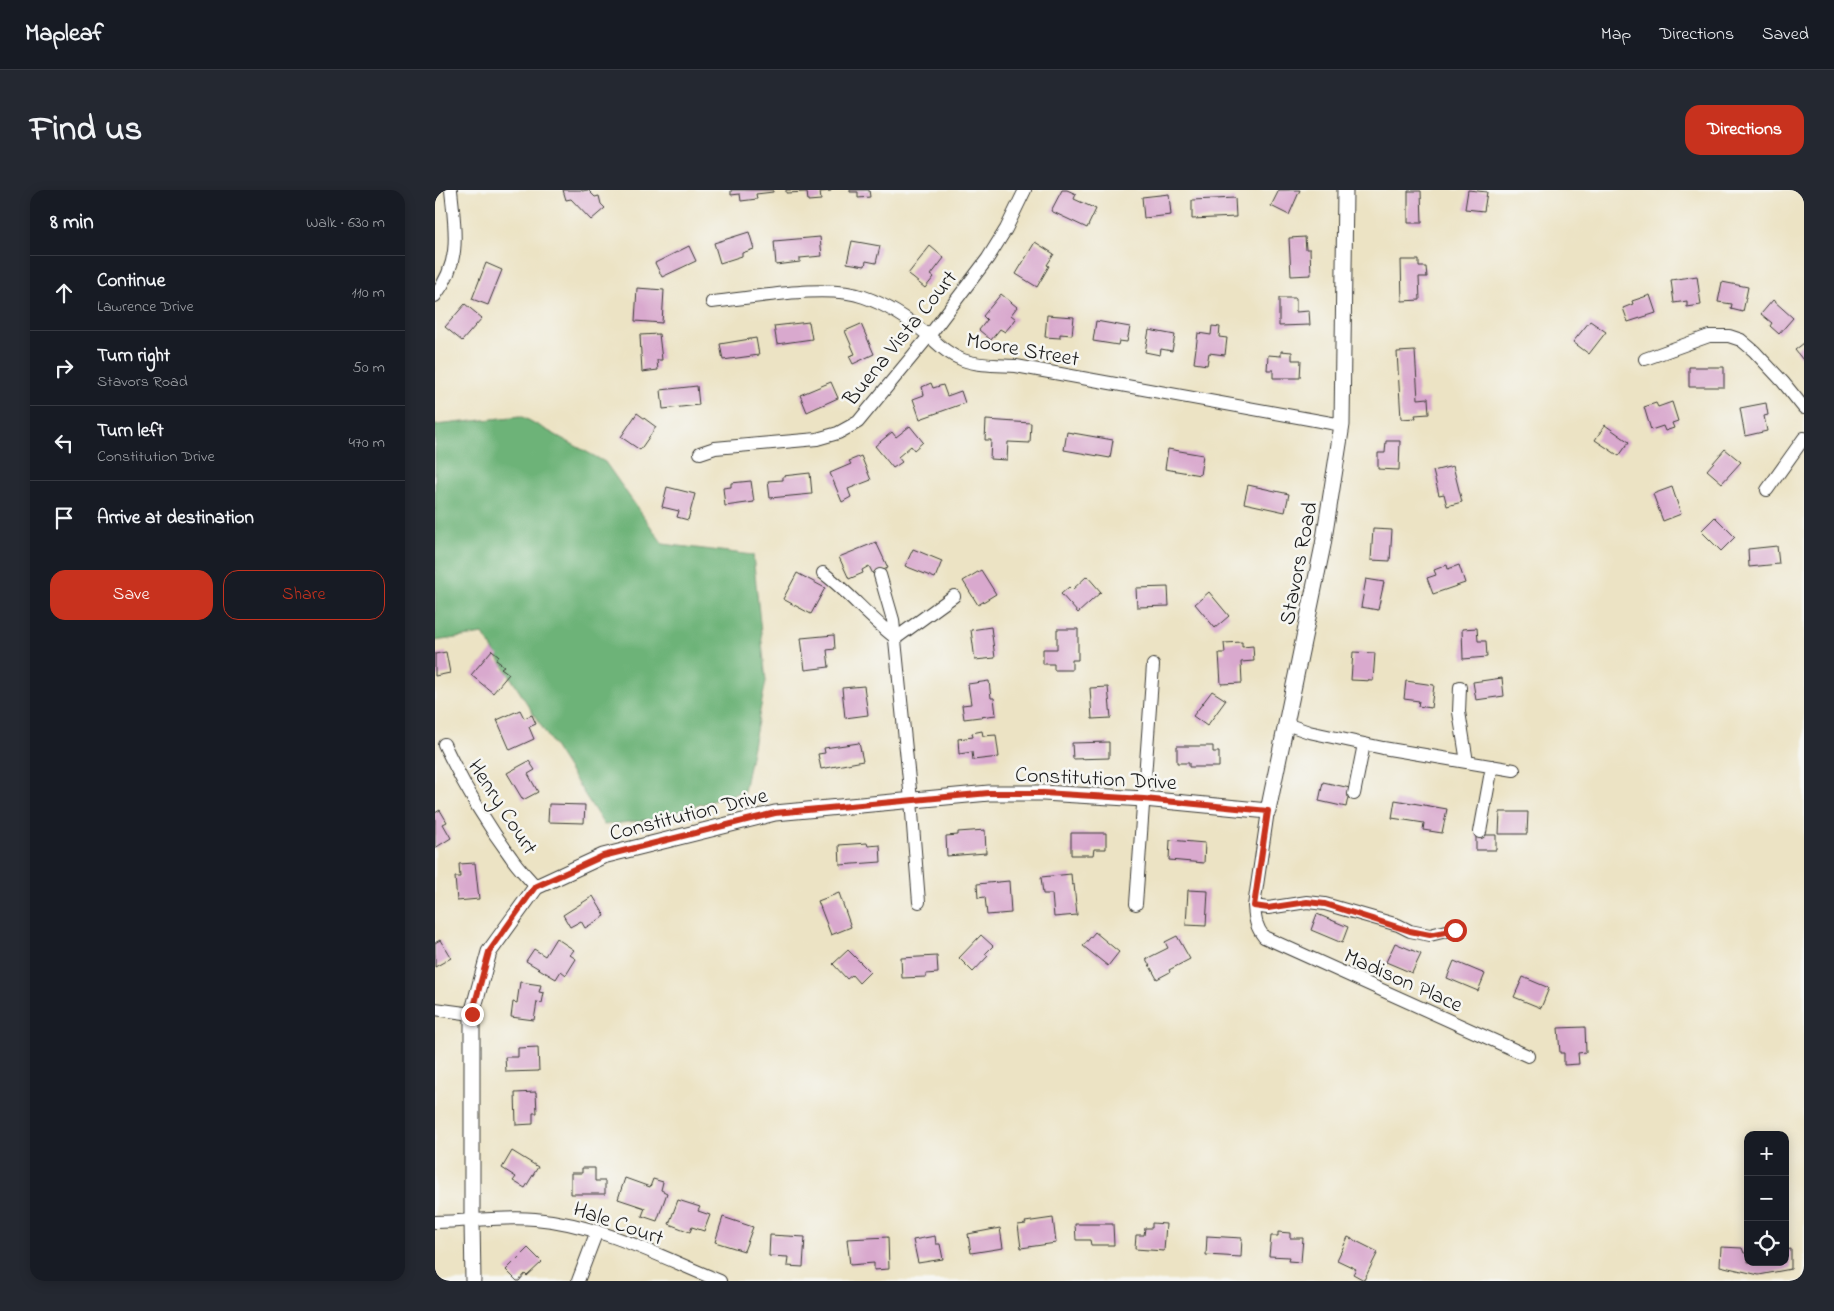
<!DOCTYPE html>
<html lang="en">
<head>
<meta charset="utf-8">
<style>
	:root { --surface:#171b24; --page:#242831; --text:#f1f3f6; --muted:#9ea1a6; --line:#363941; --accent:#c8321e }
	body { margin:0; font-family:"Indie Flower",sans-serif; background:var(--page); color:var(--text) }
	.controls { position:absolute; right:15px; bottom:15px; display:grid; overflow:hidden; border-radius:10px; box-shadow:0 2px 12px #0003 }
	.controls button { width:45px; height:45px; display:grid; place-items:center; padding:0; border:0; border-bottom:1px solid var(--line); background:var(--surface); color:var(--text); font:25px sans-serif }
	.stop { position:absolute; width:15px; height:15px; margin:-11px; border:4px solid #c8321e; border-radius:50%; background:#fff }
	.stop.end { background:#c8321e; border-color:#fff; box-shadow:0 1px 5px #0008 }
	.list { margin:0; padding:0; list-style:none }
	h2 { display:flex; justify-content:space-between; align-items:center; height:65px; margin:0; padding:0 20px; font-size:21px }
	h2 small { font-size:16px; font-weight:400; color:var(--muted) }
	.list li { display:grid; grid-template-columns:32px 1fr auto; gap:15px; align-items:center; box-sizing:border-box; height:75px; padding:0 20px; border-top:1px solid var(--line) }
	.list b { display:block; font-size:19px; white-space:nowrap }
	.list p { margin:0; font-size:16px; white-space:nowrap; color:var(--muted) }
	.list em { font-size:16px; font-style:normal; color:var(--muted) }
	.actions { display:flex; gap:10px; padding:15px 20px }
	.actions a { flex:1; padding:11px 0; border:1px solid var(--accent); border-radius:15px; text-align:center; font-size:18px; color:var(--accent) }
	.actions .main { background:var(--accent); color:#fff }
	.icon { flex:none; width:28px; height:28px; fill:none; stroke:currentColor; stroke-width:2; stroke-linecap:round; stroke-linejoin:round }
	.map { position:relative; flex:none; width:1369px; height:1091px; overflow:hidden; border-radius:15px }
	header { display:flex; align-items:center; gap:30px; box-sizing:border-box; height:70px; padding:0 25px; background:var(--surface); border-bottom:1px solid var(--line) }
	header strong { font-size:24px }
	nav { display:flex; gap:28px; margin-inline-start:auto; font-size:18px }
	.intro { display:flex; align-items:center; justify-content:space-between; box-sizing:border-box; height:120px; padding:0 30px }
	h1 { margin:0; font-size:35px }
	.button { padding:12px 22px; border-radius:15px; background:var(--accent); color:#fff; font-size:18px; font-weight:700 }
	main { display:flex; gap:30px; padding:0 30px }
	aside { flex:1; background:var(--surface); border-radius:15px; box-shadow:0 2px 12px #0003 }
	.map>svg:first-child { display:block }
	.forest { fill:#6db378; stroke:#44684a }
	.building { fill:#d9a9ce }
	.lines { fill:none; stroke-linecap:round; stroke-linejoin:round }
	.minor-casing { stroke:#3b3a35; stroke-width:14 }
	.tertiary-casing { stroke:#3b3a35; stroke-width:17 }
	.minor { stroke:#fff; stroke-width:12 }
	.tertiary { stroke:#fff; stroke-width:15 }
	.route { stroke:#c8321e; stroke-width:6 }
	.labels { text-anchor:middle; stroke-width:5; stroke-linejoin:round; paint-order:stroke }
	.street-label { font-size:22px; fill:#1c1c1c; stroke:#f6f6f2 }
</style>
</head>
<body>
<header>
<strong>Mapleaf</strong>
<nav><a>Map</a><a>Directions</a><a>Saved</a></nav>
</header>
<div class="intro"><h1>Find us</h1><a class="button">Directions</a></div>
<main>
<aside>
<h2>8 min<small>Walk · 630 m</small></h2>
<ul class="list">
<li><svg class="icon" aria-label="ahead" viewBox="0 0 24 24"><path d="M12 20V5M6 11l6-6 6 6"/></svg><div><b>Continue</b><p>Lawrence Drive</p></div><em>110 m</em></li>
<li><svg class="icon" aria-label="right" viewBox="0 0 24 24"><path d="M7 20v-9h11M14 6l5 5-5 5"/></svg><div><b>Turn right</b><p>Stavors Road</p></div><em>50 m</em></li>
<li><svg class="icon" aria-label="left" viewBox="0 0 24 24"><path d="M17 20v-9H6M10 6l-5 5 5 5"/></svg><div><b>Turn left</b><p>Constitution Drive</p></div><em>470 m</em></li>
<li><svg class="icon" aria-label="arrive" viewBox="0 0 24 24"><path d="M6 21V4h12l-3 4 3 4H6"/></svg><div><b>Arrive at destination</b></div></li>
</ul>
<div class="actions"><a class="main">Save</a><a>Share</a></div>
</aside>
<div class="map">
<svg width="1369" height="1091" viewBox="0 0 1369 1091">
	<rect width="100%" height="100%" fill="#f6f6f2"/>
	<filter id="ink" filterUnits="userSpaceOnUse"><feTurbulence type="fractalNoise" baseFrequency=".02" numOctaves="2"/><feDisplacementMap in="SourceGraphic" scale="10" xChannelSelector="R" yChannelSelector="G"/><feConvolveMatrix kernelMatrix="1 2 1 2 8 2 1 2 1" color-interpolation-filters="sRGB"/></filter>
	<filter id="wash" filterUnits="userSpaceOnUse"><feTurbulence type="fractalNoise" baseFrequency=".0096" numOctaves="4" result="noise"/><feDisplacementMap in="SourceGraphic" scale="20" xChannelSelector="R" yChannelSelector="G"/><feGaussianBlur stdDeviation="1.12" result="paint"/><feColorMatrix in="noise" values="0 0 0 0 0 0 0 0 0 0 0 0 0 0 0 0 0 1.4 0 .05"/><feComposite in="paint" operator="in"/></filter>
	<g filter="url(#wash)">
		<rect width="100%" height="100%" fill="#ece3c4"/>
		<path class="forest" d="M86 226 170 272 228 354 318 365 331 491 309 601 219 629 169 635 48 444 0 451V235Z"/>
		<g id="blocks">
			<path class="building" d="M128 0H147V1L153 0 160 7 164 6 166 14 170 18 156 30 136 9 131 10Z
				M296 0H338V2L321 4 322 9 306 11 305 4 296 5Z
				M351 0H396V1L385 2 386 10 373 11 372 2 351 3Z
				M415 0H434L435 7 423 8V2H415Z
				M627 0H632L641 4 639 9 661 19 652 38 616 21Z
				M844 0H865L854 25 836 16Z
				M1033 0 1052 2 1049 21 1030 19Z
				M973 1H986L987 33H973Z
				M734 4 736 25 709 28 707 7Z
				M800 8 801 27 757 29V10Z
				M314 42 319 59 307 63V66L285 73 279 53Z
				M385 47 387 66 365 68V72L341 75 339 51Z
				M870 47 871 59H875L876 85 856 86 854 48Z
				M417 51 445 56 441 73 431 71 430 76 412 73Z
				M600 52 619 64 612 75 614 76 602 97 581 84Z
				M254 56 261 71 227 87 220 73Z
				M495 56 509 68 496 85 499 87 490 98 473 84Z
				M966 70H984V77H991L992 87H984L985 110 967 111Z
				M51 73 67 80 53 115 37 109Z
				M1262 86 1266 115 1252 117V111L1239 113 1236 90Z
				M1287 92 1313 97 1308 122 1296 119 1297 114 1283 112Z
				M202 98 229 100 227 133 200 131Z
				M566 104 582 117 576 125 581 129 570 142 565 139 556 150 544 140 552 130 548 126Z
				M1215 105 1221 123 1193 132 1188 118 1198 114 1197 111Z
				M844 108H861V122L874 121 875 135 844 136Z
				M1338 110 1358 128 1344 144 1335 136 1337 133 1326 124Z
				M30 114 47 128 27 151 10 137Z
				M612 125 639 127 637 145 625 144V148L610 147Z
				M661 131 695 137 692 152 684 151 683 155 658 151Z
				M1155 131 1171 142 1154 164 1138 152Z
				M374 132 377 149 342 154 339 136Z
				M426 134 439 164 418 174 414 166 420 164 410 141Z
				M777 136 785 137 784 147 792 148 790 165 774 163 772 175 759 173 763 143 776 145Z
				M714 140 740 145 737 161 726 159 725 165 710 162Z
				M224 144 227 170H222L223 180 207 182 205 145Z
				M321 148 324 165 288 170 285 154Z
				M1369 153V169L1368 170 1360 160Z
				M846 161 857 162V170H866L865 188H838V180H832L833 165 846 166Z
				M980 161 983 209 993 208 994 224 980 225 981 228 966 229 962 162Z
				M1254 177H1289V197H1254Z
				M396 192 403 208 372 222 365 205Z
				M496 193 498 198 508 195 512 206 526 201 530 213 485 229 478 209 489 205 487 197Z
				M262 196 264 215 228 219 226 200Z
				M1237 212 1243 231 1237 233 1239 238 1230 241 1228 236 1216 240 1209 217 1221 213 1223 217Z
				M1331 213 1333 225 1329 226 1332 241 1310 246 1305 218Z
				M202 223 221 237 205 260 186 247Z
				M551 230 596 233 595 253 573 252 572 270 555 269 556 250H550Z
				M1170 235 1194 252 1184 266 1160 250Z
				M475 236 488 252 479 260 476 256 463 267 467 272 458 278 440 256 457 242 461 247Z
				M632 242 678 250 675 268 629 260Z
				M951 251H965L964 280 943 279V263H950Z
				M733 259 768 265 765 285 730 279Z
				M1290 259 1306 272 1287 293 1272 280Z
				M426 266 436 290 413 299 416 307 407 312 395 283 416 274 414 271Z
				M1018 276 1027 312 1012 316 1009 304 1004 305 998 281Z
				M375 283 377 304 335 308 333 291 348 290V286Z
				M316 291 319 312 290 316 288 298 296 297V293Z
				M813 295 854 304 850 322 809 313Z
				M232 297 260 304 253 330 242 327 244 321 227 317Z
				M1237 297 1246 324 1228 331 1218 304Z
				M1280 327 1300 347 1286 361 1266 341Z
				M938 339 957 340 955 371 936 370Z
				M441 352 453 378 438 384 434 376 427 380 428 383 414 389 404 367Z
				M1342 356 1344 374 1314 377 1313 359Z
				M478 359 507 371 500 388 470 376Z
				M1012 375 1013 379 1024 375 1030 393 998 404 992 388 1001 385 999 380Z
				M546 380 561 404 543 415 528 391Z
				M362 383 390 398 376 424 348 409Z
				M652 386 666 402 643 423 626 404 634 397 637 400Z
				M931 389 949 392 943 420 926 417Z
				M733 397 734 416 702 417 701 398Z
				M774 402 794 426 780 438 760 414Z
				M556 437 560 468 540 470 536 440Z
				M1042 438 1043 451H1051L1052 467 1028 469 1027 439Z
				M622 439H643V470H637V480H619V474H608V459H622Z
				M399 445 400 459 392 460 394 477 370 480 366 448Z
				M807 452V457L818 456 819 471 806 472 807 493 786 494 784 463H790L789 453Z
				M57 460 64 466 61 470 69 476 66 478 74 484 58 503 36 485Z
				M11 462 15 483 0 486V464Z
				M918 462 940 463 938 491 916 490Z
				M1067 488 1069 506 1041 510 1038 492Z
				M554 491 556 508H559L561 525 529 529 527 515 536 514 533 494Z
				M971 491 999 495 996 518 983 516 984 511 969 509Z
				M429 496 433 525 410 528 407 498Z
				M673 497 676 528 657 529 655 498Z
				M777 501 791 510 772 536 758 526Z
				M85 520 89 528 97 525 101 534 94 537 99 549 75 560 62 530Z
				M547 541 548 546 561 545 564 567 538 570 537 562 524 564 523 549 538 547 537 543Z
				M674 552V568L638 569 637 553Z
				M424 553 428 571 386 579 383 564 390 563 389 558Z
				M742 556H778V562H784V577H754V573H742Z
				M94 571 100 580 93 584 103 602 88 610 72 583Z
				M888 592 915 598 911 617 884 611Z
				M960 610 1012 619 1007 643 988 640 989 633 957 628Z
				M114 614 150 615 149 633 113 632Z
				M5 620 12 632 8 634 16 648 0 658V623Z
				M1065 622H1093L1092 644H1064Z
				M550 640 551 663 512 666 511 646 523 645V642Z
				M636 643H671V659H659L658 665H636Z
				M1041 645H1061V660H1041Z
				M735 650 770 653 769 673 734 670Z
				M432 653 433 656 445 655 446 672 405 675 404 655Z
				M40 673 44 709 22 711 20 687H25L24 674Z
				M636 684 637 695 639 694 642 725 619 727 617 704H608L606 687Z
				M574 691 576 723 552 725 550 707 543 708 542 694Z
				M753 700 773 701 771 736 751 735Z
				M404 703 416 737 396 745 383 711Z
				M158 706 170 726 150 738 146 731 135 737 128 725Z
				M882 724 913 737 907 753 876 740Z
				M660 742 684 762 673 776 648 756Z
				M546 745 558 756 550 764 553 766 538 782 524 768Z
				M742 746 755 769 734 780 735 782 722 789 711 769 733 758 730 752Z
				M121 748 139 760 135 765 141 769 131 785 126 781 121 789 91 771 99 759 110 766Z
				M5 750 16 768 0 777V753Z
				M960 753 986 764 977 783 951 772Z
				M413 760 435 782 424 793 417 785 412 789 398 774Z
				M502 766 503 783 491 784V787L467 788 466 768Z
				M1019 771 1050 784 1043 801 1012 788Z
				M1088 787 1114 798 1106 818 1079 807Z
				M85 792 106 795 104 802 109 803 107 813 102 812 99 830 76 827 78 812 82 813Z
				M1150 837 1151 862 1143 863 1144 874 1129 875V863H1125L1123 838Z
				M103 857 104 881 71 882 70 867H83V858Z
				M101 902 102 923H98V934L81 935 80 903Z
				M77 961 103 977 90 998 78 991 81 987 67 978Z
				M147 978H160V991H170V1004H136V983H147Z
				M190 988 215 997 218 989 228 992 226 1000 232 1003 222 1031 207 1026 210 1018 183 1009Z
				M243 1010 265 1017 263 1021 275 1025 269 1041 257 1037 255 1042 234 1034Z
				M288 1027 318 1037 309 1061 280 1052Z
				M618 1028 621 1053 586 1058 583 1035 591 1034 590 1032Z
				M717 1033 731 1034 729 1061 700 1059 701 1045H709L710 1038H717Z
				M640 1034H678L679 1055H656L655 1050H641Z
				M565 1038 568 1058 536 1063 533 1044Z
				M843 1042 855 1043V1048H868L866 1072 853 1071 854 1067 834 1066 836 1046H843Z
				M335 1045 370 1047 368 1077 352 1076 353 1067 334 1066Z
				M500 1046 501 1054H505L508 1069 483 1073 478 1050Z
				M772 1046 807 1048 806 1067 771 1065Z
				M453 1047 454 1079 439 1080V1073L415 1075 412 1049Z
				M913 1047 943 1062 929 1090 918 1084 921 1079 902 1070Z
				M1286 1057 1307 1058 1309 1063H1313V1072H1350V1060L1356 1059V1079L1324 1085 1285 1076Z
				M93 1058 107 1072 92 1086 90 1084 84 1091H82L71 1080Z"/>
		</g>
	</g>
	<g filter="url(#ink)">
		<use href="#blocks" fill-opacity="0" stroke="#3b3a35" stroke-width="1"/>
		<g class="lines">
			<defs>
				<path id="minor" d="M0 106C27 70 20 41 16 0
					M277 112C319 108 391 93 429 107 452 115 475 130 494 146 505 156 514 165 528 170 544 176 564 175 581 176L907 235
					M1210 169 1274 146H1294L1306 150 1319 161 1348 192 1369 218
					M265 263 280 258 382 249 403 243 423 232 494 146 553 68 571 39 590 0
					M1332 300 1369 248
					M388 383C414 402 434 428 461 448
					M445 385 458 430 476 610 484 712
					M461 448 519 406
					M1025 497 1024 522 1032 572
					M851 534 874 542 948 558 1079 580
					M9 554C28 594 50 632 76 667 83 678 93 687 101 697
					M919 604 929 554
					M833 621 819 716C820 729 821 737 829 747L1093 866
					M1045 642 1057 576
					M701 714 718 475
					M819 716 833 718 872 712 890 714 963 735 975 741 995 745 1020 739
					M0 819 37 824
					M0 1032C33 1032 66 1026 100 1029 164 1034 226 1067 285 1091
					M143 1091 162 1041"/>
				<path id="tertiary" d="M38 1091 37 1031V824L54 762 101 697 168 666 340 623 554 603H608L709 609 833 621 888 355 907 235 910 0"/>
			</defs>
			<use href="#minor" class="minor-casing"/>
			<use href="#tertiary" class="tertiary-casing"/>
			<use href="#minor" class="minor"/>
			<use href="#tertiary" class="tertiary"/>
		</g>
	</g>
	<g class="lines" filter="url(#ink)">
		<path class="route" d="M37 824 54 762 100 697 168 666 340 623 554 603H608L709 609 833 621 819 716 833 718 872 712 890 714 975 741 995 745 1020 740"/>
	</g>
	<g class="labels">
		<g class="street-label">
			<text transform="translate(464 147) rotate(-51)" y="8">Buena Vista Court</text>
			<text transform="translate(588 158) rotate(10)" y="8">Moore Street</text>
			<text transform="translate(862 373) rotate(-79)" y="8">Stavors Road</text>
			<text transform="translate(661 587) rotate(3)" y="8">Constitution Drive</text>
			<text transform="translate(69 616) rotate(57)" y="8">Henry Court</text>
			<text transform="translate(253 623) rotate(-14)" y="8">Constitution Drive</text>
			<text transform="translate(969 789) rotate(24)" y="8">Madison Place</text>
			<text transform="translate(184 1032) rotate(19)" y="8">Hale Court</text>
		</g>
	</g>
</svg>
<div class="controls">
<button>+</button>
<button>−</button>
<button><svg class="icon" aria-label="locate" viewBox="0 0 24 24"><circle cx="12" cy="12" r="6"/><path d="M12 2v4M12 18v4M2 12h4M18 12h4"/></svg></button>
</div>
<div class="stop" style="left:1020px;top:740px"></div>
<div class="stop end" style="left:37px;top:824px"></div>
</div>
</main>
</body>
</html>
